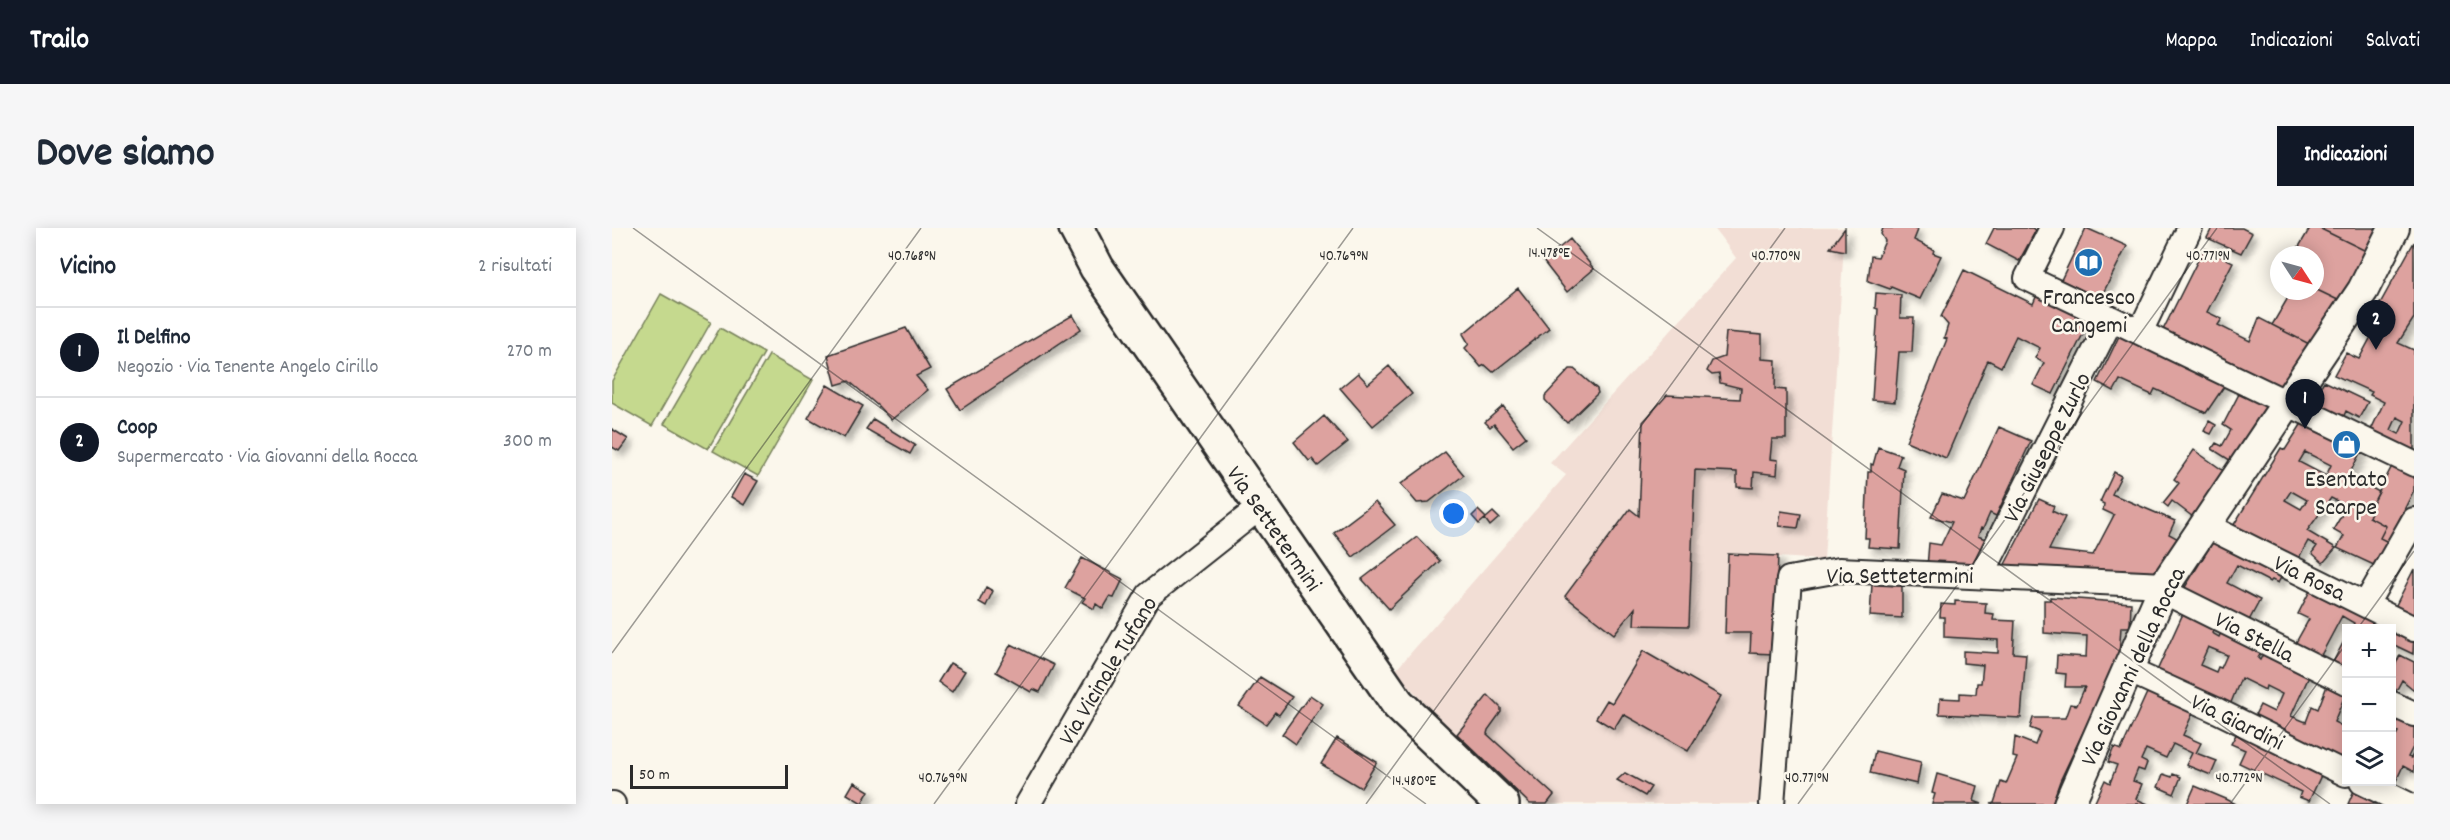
<!DOCTYPE html>
<html lang="it">
<head>
<meta charset="utf-8">
<style>
	:root { --surface:#fff; --page:#f6f6f7; --text:#1f2937; --muted:#747a83; --line:#e0e1e3; --accent:#111827 }
	body { margin:0; font-family:Dekko,sans-serif; background:var(--page); color:var(--text) }
	.controls { position:absolute; right:18px; bottom:18px; display:grid; overflow:hidden; border-radius:0px; box-shadow:0 3px 15px #0003 }
	.controls button { width:54px; height:54px; display:grid; place-items:center; padding:0; border:0; border-bottom:2px solid var(--line); background:var(--surface); color:var(--text); font:30px sans-serif }
	.compass { position:absolute; left:1658px; top:18px; width:54px; height:54px; border-radius:50%; background:var(--surface); box-shadow:0 3px 15px #0003; rotate:126deg }
	.scale { position:absolute; left:18px; bottom:15px; width:158px; box-sizing:border-box; padding-left:6px; border:3px solid #2b2b2b; border-top:0; font-size:16px; line-height:21px; white-space:nowrap; color:#2b2b2b; -webkit-text-stroke:4px #fbf7ec; paint-order:stroke }
	.you { position:absolute; left:842px; top:286px; width:21px; height:21px; margin:-15px; border:4px solid #fff; border-radius:50%; background:#1a73e8; box-shadow:0 0 0 9px #1a73e833 }
	.badge { display:grid; place-items:center; width:39px; height:39px; border-radius:50%; background:var(--accent); color:#fff; font-size:20px; font-weight:700 }
	.pin { position:absolute; translate:-50% -50px; filter:drop-shadow(0 2px 3px #0008) }
	.pin::after { content:''; position:absolute; top:32px; width:21px; height:18px; background:inherit; clip-path:polygon(0 0,100% 0,50% 100%) }
	.list { margin:0; padding:0; list-style:none }
	h2 { display:flex; justify-content:space-between; align-items:center; height:78px; margin:0; padding:0 24px; font-size:26px }
	h2 small { font-size:20px; font-weight:400; color:var(--muted) }
	.list li { display:grid; grid-template-columns:39px 1fr auto; gap:18px; align-items:center; box-sizing:border-box; height:90px; padding:0 24px; border-top:2px solid var(--line) }
	.list b { display:block; font-size:22px; white-space:nowrap }
	.list p { margin:0; font-size:20px; white-space:nowrap; color:var(--muted) }
	.list em { font-size:20px; font-style:normal; color:var(--muted) }
	.icon { flex:none; width:33px; height:33px; fill:none; stroke:currentColor; stroke-width:2; stroke-linecap:round; stroke-linejoin:round }
	.map { position:relative; flex:none; width:1802px; height:576px; overflow:hidden; border-radius:0px }
	header { display:flex; align-items:center; gap:36px; box-sizing:border-box; height:84px; padding:0 30px; background:var(--accent); color:#fff }
	header strong { font-size:28px }
	nav { display:flex; gap:33px; margin-inline-start:auto; font-size:21px }
	.intro { display:flex; align-items:center; justify-content:space-between; box-sizing:border-box; height:144px; padding:0 36px }
	h1 { margin:0; font-size:42px }
	.button { padding:15px 27px; border-radius:0px; background:var(--accent); color:#fff; font-size:21px; font-weight:700 }
	main { display:flex; gap:36px; padding:0 36px }
	aside { flex:1; background:var(--surface); border-radius:0px; box-shadow:0 3px 15px #0003 }
	.map>svg:first-child { display:block }
	.built { fill:#f2ded5 }
	.green { fill:#c5d98e; stroke:#78825c; stroke-width:1.5 }
	.building { fill:#dda29f; stroke:#2b2b2b; stroke-width:1.5; fill-rule:evenodd; filter:url(#shadow) }
	.lines { fill:none; stroke-linecap:round; stroke-linejoin:round }
	.minor-casing { stroke:#2b2b2b; stroke-width:28 }
	.tertiary-casing { stroke:#2b2b2b; stroke-width:34 }
	.secondary-casing { stroke:#2b2b2b; stroke-width:38 }
	.minor { stroke:#fbf7ec; stroke-width:24 }
	.tertiary { stroke:#fbf7ec; stroke-width:30 }
	.secondary { stroke:#fbf7ec; stroke-width:33 }
	.ticks { fill:none; stroke:#2b2b2b; stroke-width:1.5; stroke-opacity:0.45 }
	.labels { text-anchor:middle; stroke-width:5; stroke-linejoin:round; paint-order:stroke }
	.poi-label { font-size:24px; fill:#2b2b2b; stroke:#fbf7ec }
	.street-label { font-size:24px; fill:#2b2b2b; stroke:#fbf7ec }
	.ticks-label { font-size:15px; text-anchor:middle; fill:#2b2b2b; stroke:#fbf7ec; stroke-width:5; stroke-linejoin:round; paint-order:stroke }
</style>
</head>
<body>
<header>
<strong>Trailo</strong>
<nav><a>Mappa</a><a>Indicazioni</a><a>Salvati</a></nav>
</header>
<div class="intro"><h1>Dove siamo</h1><a class="button">Indicazioni</a></div>
<main>
<aside>
<h2>Vicino<small>2 risultati</small></h2>
<ul class="list">
<li><span class="badge">1</span><div><b>Il Delfino</b><p>Negozio · Via Tenente Angelo Cirillo</p></div><em>270 m</em></li>
<li><span class="badge">2</span><div><b>Coop</b><p>Supermercato · Via Giovanni della Rocca</p></div><em>300 m</em></li>
</ul>
</aside>
<div class="map">
<svg width="1802" height="576" viewBox="0 0 1802 576">
	<defs>
		<filter id="shadow"><feDropShadow dx="5.5" dy="5.5" stdDeviation="3" flood-color="#0004"/></filter>
	</defs>
	<rect width="100%" height="100%" fill="#fbf7ec"/>
	<filter id="ink" filterUnits="userSpaceOnUse"><feTurbulence type="fractalNoise" baseFrequency=".0167" numOctaves="2"/><feDisplacementMap in="SourceGraphic" scale="12" xChannelSelector="R" yChannelSelector="G"/><feConvolveMatrix kernelMatrix="1 2 1 2 8 2 1 2 1" color-interpolation-filters="sRGB"/></filter>
	<g filter="url(#ink)">
		<path class="built" d="M1102 0H1233L1212 332 1166 329 1162 426 1147 576H916L835 500 783 443 954 247 938 235 1124 30Z"/>
		<path class="green" d="M49 66 99 94 40 198 0 175V153Z
			M108 100 152 125 96 221 52 196Z
			M157 127 201 152 146 248 101 223Z"/>
		<path class="building" d="M1233 0V23L1218 20Z
			M1271 0H1303L1306 2 1302 12 1322 22 1321 25 1329 28 1308 71 1279 59 1278 61 1256 53 1259 28 1266 29 1273 13 1269 6Z
			M1382 0H1420L1424 2 1407 33 1374 16Z
			M1474 0 1515 18 1488 71 1449 52Z
			M1600 0H1630L1640 5 1629 25 1595 10Z
			M1698 0H1707L1758 25 1730 74 1703 61V27H1682Z
			M1712 0H1771L1758 25 1711 2Z
			M958 11 982 41 955 64 931 33Z
			M1802 14V90L1786 115 1802 122V225L1758 204 1772 174 1758 167 1760 164 1722 147 1734 125 1747 131 1761 105 1754 101ZM1785 189 1793 193 1787 206 1779 202Z
			M1592 20 1621 34 1595 84 1610 91 1606 97 1638 113 1647 90 1703 119 1675 164 1551 102Z
			M1352 42 1421 76 1427 62 1480 88 1441 166 1421 157 1432 135 1423 130 1428 120 1404 108 1389 139 1376 132 1334 230 1294 213 1335 111 1332 110 1336 97 1329 89Z
			M906 60 937 100 881 144 873 137 869 139 853 120 857 116 851 106Z
			M1703 61 1730 74 1703 119 1660 97 1677 68 1670 63H1703Z
			M1264 65 1289 67 1288 90H1302L1300 124H1287L1283 174 1260 172 1266 81 1263 80Z
			M461 87 469 101 348 182 335 161Z
			M294 100 318 141 304 148 316 162 279 192 266 178 237 153 224 157 216 127Z
			M1114 104 1150 107V131L1164 132 1163 161 1174 162V211H1160L1158 231 1166 232 1165 247 1142 244 1141 260 1125 259V244L1083 242 1077 398 1022 397 1023 380 1002 406 953 368 1018 281 1027 288 1031 194 1055 167 1128 171 1129 160 1108 155 1107 146 1100 147 1095 143 1100 133 1112 129Z
			M1509 104 1615 154 1594 185 1543 161 1540 167 1508 152 1502 163 1485 154Z
			M777 138 800 166 761 198 728 160 746 145 756 156Z
			M958 141H962L985 161 986 165 955 195 933 172V168Z
			M1712 153 1756 174 1747 190 1734 183 1731 190 1698 175Z
			M215 157 251 178 232 210 196 190Z
			M1627 166 1662 181 1624 236 1600 221 1604 215 1610 218 1619 202 1611 197Z
			M891 178 914 209 901 219 882 196 878 199 873 194Z
			M712 188 736 214 706 238 700 231 697 233 682 214Z
			M261 191 303 217 298 226 254 201Z
			M1692 192 1750 221 1737 247 1767 264 1757 283 1759 284 1757 289 1774 298 1768 310 1776 314 1764 338 1725 320 1732 308 1721 302 1735 278 1719 270 1695 303 1724 320 1711 335 1700 325 1705 318 1696 313 1683 337 1618 303 1669 220 1673 222ZM1693 224 1719 237 1714 248 1687 234ZM1679 263 1695 272 1689 281 1673 272Z
			M1597 193 1604 197 1599 206 1592 203Z
			M1387 199 1419 213 1384 288 1378 285 1371 301 1369 300 1366 308 1373 311 1359 341 1315 339 1317 315 1329 317 1340 294 1319 289 1330 266 1352 273Z
			M0 201 16 211 7 223 0 219Z
			M1266 219 1289 227 1285 238 1292 241 1288 321 1256 319 1257 310H1253L1256 244H1259V236L1261 237Z
			M1582 222 1616 246 1585 292 1560 273 1556 279 1551 275 1567 255 1562 251Z
			M833 224 852 247 817 274 805 275 789 256Z
			M1780 238 1802 249V262L1776 314 1768 310 1774 298 1757 289 1759 284 1757 283Z
			M1502 244 1509 248 1500 266 1563 293 1557 306 1572 314 1550 349 1390 342 1427 271 1442 278 1440 283 1453 289 1437 322 1481 327 1502 287 1491 282 1492 276 1488 274Z
			M132 246 146 253 132 277 119 269Z
			M763 274 783 297 741 329 722 305Z
			M866 282 874 290 867 296 860 288Z
			M1169 283 1189 286 1186 300 1167 298Z
			M881 284 887 290 878 298 873 291Z
			M1605 307 1673 342 1666 355 1660 352 1658 354 1625 337 1615 355 1648 372 1634 398 1570 364Z
			M805 309 828 333 777 381 750 351Z
			M1116 326 1166 328 1162 426 1138 425 1139 405H1113Z
			M470 330 511 351 502 370 498 369 491 381 484 376 482 381 470 374 473 370 453 360Z
			M1802 341V394L1781 383Z
			M1702 355 1802 406 1801 426 1780 416V400H1740L1742 395 1730 388 1707 431 1682 418 1697 391 1686 386Z
			M1260 356 1290 358V390L1258 388Z
			M374 359 381 363 374 378 367 374Z
			M1438 369 1519 375 1518 399H1509L1507 428 1448 553 1440 576H1379L1382 575 1389 554 1394 556 1405 530 1401 529 1403 509 1423 517 1428 504 1418 500 1421 490H1453L1458 476 1465 477 1473 459H1453L1454 446 1444 445 1445 427 1474 429 1475 408 1432 405V372H1438Z
			M1343 373 1374 375 1373 385 1382 386 1381 392 1403 393 1401 425 1414 426 1409 490 1327 486 1328 470 1348 471V465L1364 466 1365 455H1369L1371 437 1351 435V423L1386 425V412L1332 409V389H1328L1329 376 1343 377Z
			M1574 379 1605 394 1600 405 1607 409 1611 400 1651 421 1646 430 1648 432 1653 422 1699 444 1679 488 1694 494 1700 478 1706 481 1718 450 1734 465 1722 494 1734 500V539L1640 493 1648 477 1662 484 1670 466 1654 458 1653 462 1629 450 1616 482 1544 445ZM1596 419 1615 427 1609 440 1606 439 1604 444 1588 437Z
			M1734 409V446L1719 438Z
			M399 416 442 437 428 464 421 461 419 464 384 444Z
			M1031 423 1109 468 1076 523 1011 486 1002 501 984 490 995 472 1000 475Z
			M1788 427 1802 434V462L1790 452 1781 469 1780 444Z
			M338 435 353 443 340 464 326 454Z
			M648 449 680 469 667 487 663 484 654 496 627 478Z
			M1539 456 1584 478 1571 507 1589 515 1584 525 1605 533 1599 547 1574 537 1580 525 1561 516 1554 530 1534 521 1529 532 1535 535 1532 543 1526 541 1521 553 1530 556 1524 571 1536 576H1482L1493 552 1498 555 1505 537 1496 534 1502 519 1509 522Z
			M698 467 711 476 684 516 670 506Z
			M876 467 889 480V484L876 502 875 506 942 567 935 576H918L845 506Z
			M1785 483 1802 491V517L1796 529 1799 530 1802 524V544L1791 538 1784 553 1780 550V515L1786 504 1780 502 1783 498 1780 494Z
			M1628 499 1712 541 1697 573 1687 569 1689 564 1627 535 1633 522 1619 516Z
			M725 510 765 534 749 560 709 536Z
			M1263 523 1309 534 1305 556 1258 545Z
			M1013 545 1039 559 1033 568 1005 552Z
			M1325 546 1366 558 1362 573 1370 576H1320L1323 566 1320 565Z
			M1551 546 1560 549 1561 546 1569 549 1562 566 1546 559Z
			M242 554 257 563 250 575 235 566Z
			M1583 558 1614 571 1624 576H1575Z
			M1744 558 1768 569 1767 576H1736Z"/>
		<g class="lines">
			<defs>
				<path id="minor" d="M1440 0 1415 50 1802 236
					M1528 104 1578 0
					M1593 297 1802 401
					M1369 348 1499 91
					M1551 363 1734 454
					M1754 376 1802 292
					M1516 442 1606 483 1734 546
					M1780 476 1802 486
					M1750 554 1795 576
					M0 576H1
					M416 576 537 367 648 279
					M1160 576 1177 351 1227 342 1553 357"/>
				<path id="tertiary" d="M1457 576 1553 357 1751 62 1782 0"/>
				<path id="secondary" d="M464 0 485 40 786 476 890 576"/>
			</defs>
			<use href="#minor" class="minor-casing"/>
			<use href="#tertiary" class="tertiary-casing"/>
			<use href="#secondary" class="secondary-casing"/>
			<use href="#minor" class="minor"/>
			<use href="#tertiary" class="tertiary"/>
			<use href="#secondary" class="secondary"/>
		</g>
	</g>
	<path class="ticks" d="M21 0 814 576M925 0 1718 576M1746 400 1802 323M0 425 309 0M322 576 741 0M754 576 1173 0M1186 576 1605 0M1618 576 1734 416"/>
	<defs>
		<symbol id="library-disc" viewBox="-11 -11 22 22"><circle r="9.5" fill="#1f6fb2" stroke="#fbf7ec"/><path d="M-6-4Q-3-5.5-.7-3.5V5Q-3 3-6 4ZM6-4Q3-5.5 .7-3.5V5Q3 3 6 4Z" fill="#fff"/></symbol>
		<symbol id="shop-disc" viewBox="-11 -11 22 22"><circle r="9.5" fill="#1f6fb2" stroke="#fbf7ec"/><path d="M-5-2.5h2.3a2.7 3.5 0 0 1 5.4 0H5L5.5 6h-11ZM-1.5-2.5h3a1.5 2.3 0 0 0-3 0Z" fill="#fff"/></symbol>
	</defs>
	<g fill-rule="evenodd">
		<use href="#library-disc" x="1460" y="18" width="33" height="33"/>
		<use href="#shop-disc" x="1718" y="200" width="33" height="33"/>
	</g>
	<g class="labels">
		<g class="poi-label">
			<text x="1477" y="76">Francesco<tspan x="1477" dy="28">Cangemi</tspan></text>
			<text x="1734" y="258">Esentato<tspan x="1734" dy="28">Scarpe</tspan></text>
		</g>
		<g class="street-label">
			<text transform="translate(1434 219) rotate(-63)" y="8">Via Giuseppe Zurlo</text>
			<text transform="translate(663 300) rotate(55)" y="8">Via Settetermini</text>
			<text x="1288" y="355">Via Settetermini</text>
			<text transform="translate(1698 349) rotate(26)" y="8">Via Rosa</text>
			<text transform="translate(1643 408) rotate(27)" y="8">Via Stella</text>
			<text transform="translate(1520 438) rotate(-65)" y="8">Via Giovanni della Rocca</text>
			<text transform="translate(495 442) rotate(-59)" y="8">Via Vicinale Tufano</text>
			<text transform="translate(1626 493) rotate(26)" y="8">Via Giardini</text>
		</g>
	</g>
	<g class="ticks-label">
		<text x="937" y="29">14.478°E</text>
		<text x="300" y="32">40.768°N</text>
		<text x="732" y="32">40.769°N</text>
		<text x="1164" y="32">40.770°N</text>
		<text x="1596" y="32">40.771°N</text>
		<text x="331" y="554">40.769°N</text>
		<text x="1195" y="554">40.771°N</text>
		<text x="1627" y="554">40.772°N</text>
		<text x="802" y="557">14.480°E</text>
	</g>
</svg>
<div class="controls">
<button>+</button>
<button>−</button>
<button><svg class="icon" aria-label="layers" viewBox="0 0 24 24"><path d="M12 4l9 5-9 5-9-5zM3 14l9 5 9-5"/></svg></button>
</div>
<svg class="compass" viewBox="-18 -18 36 36"><path d="M0-13l5 13h-10z" fill="#e53935"/><path d="M0 13l5-13h-10z" fill="#747a83"/></svg>
<div class="scale">50 m</div>
<div class="you"></div>
<div class="pin badge" style="left:1693px;top:201px">1</div>
<div class="pin badge" style="left:1764px;top:122px">2</div>
</div>
</main>
</body>
</html>
